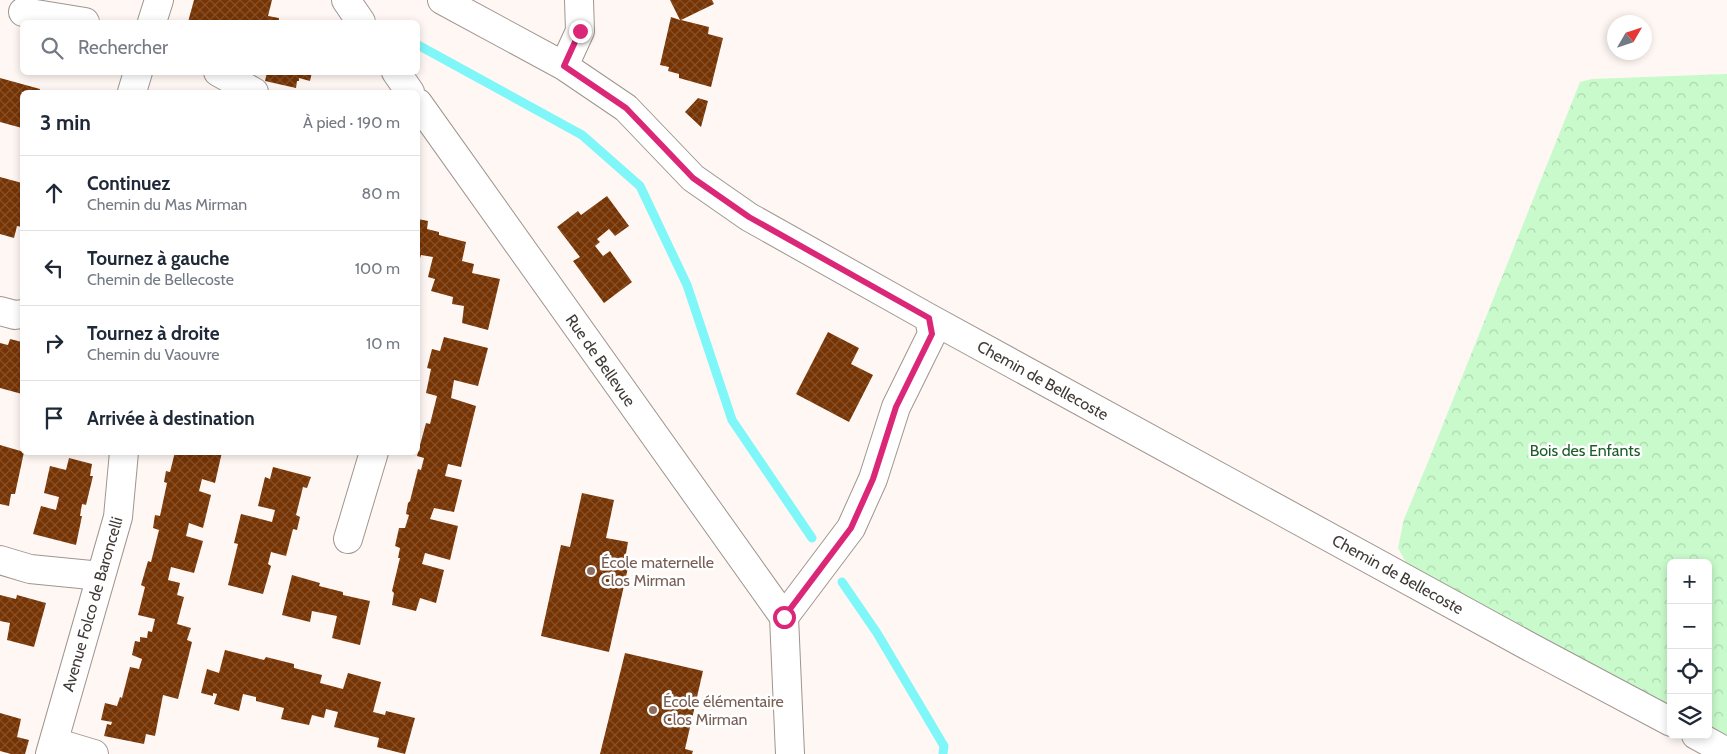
<!DOCTYPE html>
<html lang="fr">
<head>
<meta charset="utf-8">
<style>
	:root { --surface:#fff; --page:#f6f6f7; --text:#1f2937; --muted:#747a83; --line:#e0e1e3 }
	body { margin:0; font-family:Cabin,sans-serif; background:var(--page); color:var(--text) }
	.controls { position:absolute; right:15px; bottom:15px; display:grid; overflow:hidden; border-radius:8px; box-shadow:0 2px 8px #0003 }
	.controls button { width:45px; height:45px; display:grid; place-items:center; padding:0; border:0; border-bottom:1px solid var(--line); background:var(--surface); color:var(--text); font:25px sans-serif }
	.compass { position:absolute; left:1607px; top:15px; width:45px; height:45px; border-radius:50%; background:var(--surface); box-shadow:0 2px 8px #0003; rotate:51deg }
	.stop { position:absolute; width:15px; height:15px; margin:-11px; border:4px solid #db2777; border-radius:50%; background:#fff }
	.stop.end { background:#db2777; border-color:#fff; box-shadow:0 1px 5px #0008 }
	.list { margin:0; padding:0; list-style:none }
	h2 { display:flex; justify-content:space-between; align-items:center; height:65px; margin:0; padding:0 20px; font-size:21px }
	h2 small { font-size:16px; font-weight:400; color:var(--muted) }
	.list li { display:grid; grid-template-columns:32px 1fr auto; gap:15px; align-items:center; box-sizing:border-box; height:75px; padding:0 20px; border-top:1px solid var(--line) }
	.list b { display:block; font-size:19px; white-space:nowrap }
	.list p { margin:0; font-size:16px; white-space:nowrap; color:var(--muted) }
	.list em { font-size:16px; font-style:normal; color:var(--muted) }
	.icon { flex:none; width:28px; height:28px; fill:none; stroke:currentColor; stroke-width:2; stroke-linecap:round; stroke-linejoin:round }
	.map { position:relative; flex:none; width:1727px; height:754px; overflow:hidden }
	.search { position:absolute; background:var(--surface); box-shadow:0 2px 8px #0003; left:20px; top:20px; width:400px; height:55px; display:flex; align-items:center; gap:12px; box-sizing:border-box; padding:0 18px; border-radius:8px; color:var(--muted); font-size:19px }
	.panel { position:absolute; background:var(--surface); box-shadow:0 2px 8px #0003; left:20px; top:90px; width:400px; height:365px; border-radius:8px }
	.map>svg:first-child { display:block }
	.park { fill:url(#park-crowns) }
	.lines { fill:none; stroke-linecap:round; stroke-linejoin:round }
	.stream { stroke:#7ff6f7; stroke-width:9 }
	.building { fill:url(#building-cross-hatch) }
	.minor-casing { stroke:#a0958f; stroke-width:30 }
	.minor { stroke:#fff; stroke-width:28 }
	.route { stroke:#db2777; stroke-width:6 }
	.education-dot { fill:#8d6e63; stroke:#fff; stroke-width:2 }
	.labels { text-anchor:middle; stroke-width:5; stroke-linejoin:round; paint-order:stroke }
	.street-label { font-size:16px; fill:#3f3a37; stroke:#fff }
	.park-label { font-size:16px; fill:#1a5d26; stroke:#fff }
	.education-label { font-size:16px; fill:#785e54; stroke:#fff; text-anchor:start }
</style>
</head>
<body>
<div class="map">
<svg width="1727" height="754" viewBox="0 0 1727 754">
	<defs>
		<pattern id="park-crowns" width="20" height="18" patternUnits="userSpaceOnUse" patternTransform="scale(1.25)"><rect width="20" height="18" fill="#c8facb"/><path d="M2 6a3 3 0 1 1 6 0M12 15a3 3 0 1 1 6 0" fill="none" stroke="#add7af"/></pattern>
		<pattern id="building-cross-hatch" width="8" height="8" patternUnits="userSpaceOnUse" patternTransform="scale(1.25)"><rect width="8" height="8" fill="#763303"/><path d="M0 0l8 8M0 8l8-8" fill="none" stroke="#865029"/></pattern>
	</defs>
	<rect width="100%" height="100%" fill="#fff7f3"/>
	<path class="park" d="M1727 74V737L1708 727V563H1671V707L1409 568 1398 548 1404 519 1428 462 1580 82 1592 79Z"/>
	<g class="lines">
		<path class="stream" d="M418 45 582 135 640 186 687 285 732 420 812 538
			M842 582 877 633 944 746 943 754"/>
	</g>
	<path class="building" d="M194 0H272L268 16 279 18V22H188Z
		M670 0H712L714 4 681 20 709 27 708 34 723 38 711 87 679 78V74L668 71 669 67 660 65 671 17 680 20Z
		M267 72H312L310 81 299 78V81H297L296 88 265 81Z
		M0 78 40 89V92H22V128L0 122Z
		M698 98 708 101 701 127 685 112Z
		M0 177 22 183V227L17 226 14 238 0 234Z
		M607 196 629 226 615 236 609 229 597 239 600 242 595 246 603 256 610 251 632 282 604 303 573 261 580 257 557 227 578 211 581 215Z
		M418 219 428 221 427 229 439 232V235L466 242 462 261 474 264 472 273 500 279 488 330 462 323 464 306 452 304 453 297 431 291 435 279 428 277 433 257 421 255 418 265Z
		M828 332 859 348 851 364 873 375 849 422 796 394Z
		M444 337 488 348 478 386 454 380 451 398 476 406 461 467 448 464 445 476 462 480 454 512 434 508 430 519 458 526 450 560 425 553 422 564 444 570 436 603 420 598 416 611 392 605 394 593 392 591 400 558H398L400 548 395 546 399 528H405L409 515 406 514 408 503 410 501 418 469 421 470 424 458 417 456 426 423 430 424 437 396 426 393 431 369 427 368 432 349 440 351Z
		M10 339 22 342V394L0 388V343L8 345Z
		M0 445 24 452 15 494H11L9 506 0 504Z
		M175 452H222L215 483 202 479 199 491 211 495 203 528 189 523 186 536 203 541 194 573 171 567 168 580 180 583 177 595 184 597 177 624 191 628 187 640 192 642 178 699 163 695 155 736 146 734 144 744 104 736 107 724 111 725 112 722 101 720 105 703 117 706 120 697 122 698 130 667 139 669 142 659 132 655 135 641 140 642V637L147 638 148 631 152 632 155 619 138 615 145 587 141 585 148 561 151 562 159 530 153 528 155 515 160 516 167 483 164 482 166 471 170 472Z
		M69 458 92 464 90 476H93L86 505 82 504 80 516H82L76 545 33 534 41 506 56 510 59 497 44 493 50 466 66 470Z
		M273 467 311 477 307 488 303 487 296 515 300 517 297 530 293 529 286 556 271 552 268 564 271 566 263 594 228 585 238 544 234 543 241 514 272 522 275 510 258 506 265 477 270 479Z
		M582 493 614 500 606 538 628 542 625 559H630L609 652 541 636 561 545 570 547Z
		M292 575 320 583 319 586 343 592V595L370 601 360 645 332 638 337 616 312 611 310 622 282 615Z
		M0 595 16 599 17 595 46 603 34 647 7 640 10 623 0 621Z
		M225 650 264 660 266 657 294 664V668L322 675 320 683 343 689 348 673 381 682 373 712 385 715 386 711 415 718 405 754 377 747 379 738 334 727 338 712 326 709 324 718 312 715 309 725 281 719 284 708 256 701V697L243 694 239 711 214 704 217 694 213 693V696L201 693 207 669 219 673Z
		M625 653 703 671 685 749 693 751 692 754H600Z
		M0 713 21 719 17 737 29 740 25 754H11L0 751Z"/>
	<g class="lines">
		<defs>
			<path id="minor" d="M346 0 361 22
				M442 0 564 66 626 108 693 178 749 217 929 318 1530 647 1671 722
				M23 12 85 22
				M152 22 159 0
				M564 66 580 31 579 0
				M218 72 254 92
				M396 72 410 92
				M132 92 138 72
				M418 103 784 617
				M0 311 15 315 22 314
				M348 539 374 452
				M0 560 30 569 101 576
				M1696 735 1727 752
				M54 742 94 754
				M50 754 118 517 124 452
				M790 754 784 617 851 528 873 479 896 407 932 334 929 318"/>
		</defs>
		<use href="#minor" class="minor-casing"/>
		<use href="#minor" class="minor"/>
	</g>
	<g class="lines">
		<path class="route" d="M580 31 564 66 626 108 693 178 749 217 929 318 932 334 896 407 873 479 851 528 784 617"/>
	</g>
	<g class="education-dot">
		<circle cx="591" cy="571" r="5"/>
		<circle cx="653" cy="710" r="5"/>
	</g>
	<g class="labels">
		<g class="street-label">
			<text transform="translate(601 360) rotate(55)" y="6">Rue de Bellevue</text>
			<text transform="translate(1043 380) rotate(29)" y="6">Chemin de Bellecoste</text>
			<text transform="translate(1398 574) rotate(29)" y="6">Chemin de Bellecoste</text>
			<text transform="translate(92 604) rotate(-74)" y="6">Avenue Folco de Baroncelli</text>
		</g>
		<g class="park-label">
			<text x="1585" y="456">Bois des Enfants</text>
		</g>
		<g class="education-label">
			<text x="601" y="568">École maternelle<tspan x="601" dy="18">Clos Mirman</tspan></text>
			<text x="663" y="707">École élémentaire<tspan x="663" dy="18">Clos Mirman</tspan></text>
		</g>
	</g>
</svg>
<div class="controls">
<button>+</button>
<button>−</button>
<button><svg class="icon" aria-label="locate" viewBox="0 0 24 24"><circle cx="12" cy="12" r="6"/><path d="M12 2v4M12 18v4M2 12h4M18 12h4"/></svg></button>
<button><svg class="icon" aria-label="layers" viewBox="0 0 24 24"><path d="M12 4l9 5-9 5-9-5zM3 14l9 5 9-5"/></svg></button>
</div>
<svg class="compass" viewBox="-18 -18 36 36"><path d="M0-13l5 13h-10z" fill="#e53935"/><path d="M0 13l5-13h-10z" fill="#747a83"/></svg>
<div class="stop" style="left:784px;top:617px"></div>
<div class="stop end" style="left:580px;top:31px"></div>
<div class="search"><svg class="icon" aria-label="search" viewBox="0 0 24 24"><circle cx="10" cy="10" r="6"/><path d="M15 15l6 6"/></svg>Rechercher</div>
<section class="panel">
<h2>3 min<small>À pied · 190 m</small></h2>
<ul class="list">
<li><svg class="icon" aria-label="ahead" viewBox="0 0 24 24"><path d="M12 20V5M6 11l6-6 6 6"/></svg><div><b>Continuez</b><p>Chemin du Mas Mirman</p></div><em>80 m</em></li>
<li><svg class="icon" aria-label="left" viewBox="0 0 24 24"><path d="M17 20v-9H6M10 6l-5 5 5 5"/></svg><div><b>Tournez à gauche</b><p>Chemin de Bellecoste</p></div><em>100 m</em></li>
<li><svg class="icon" aria-label="right" viewBox="0 0 24 24"><path d="M7 20v-9h11M14 6l5 5-5 5"/></svg><div><b>Tournez à droite</b><p>Chemin du Vaouvre</p></div><em>10 m</em></li>
<li><svg class="icon" aria-label="arrive" viewBox="0 0 24 24"><path d="M6 21V4h12l-3 4 3 4H6"/></svg><div><b>Arrivée à destination</b></div></li>
</ul>
</section>
</div>
</body>
</html>
